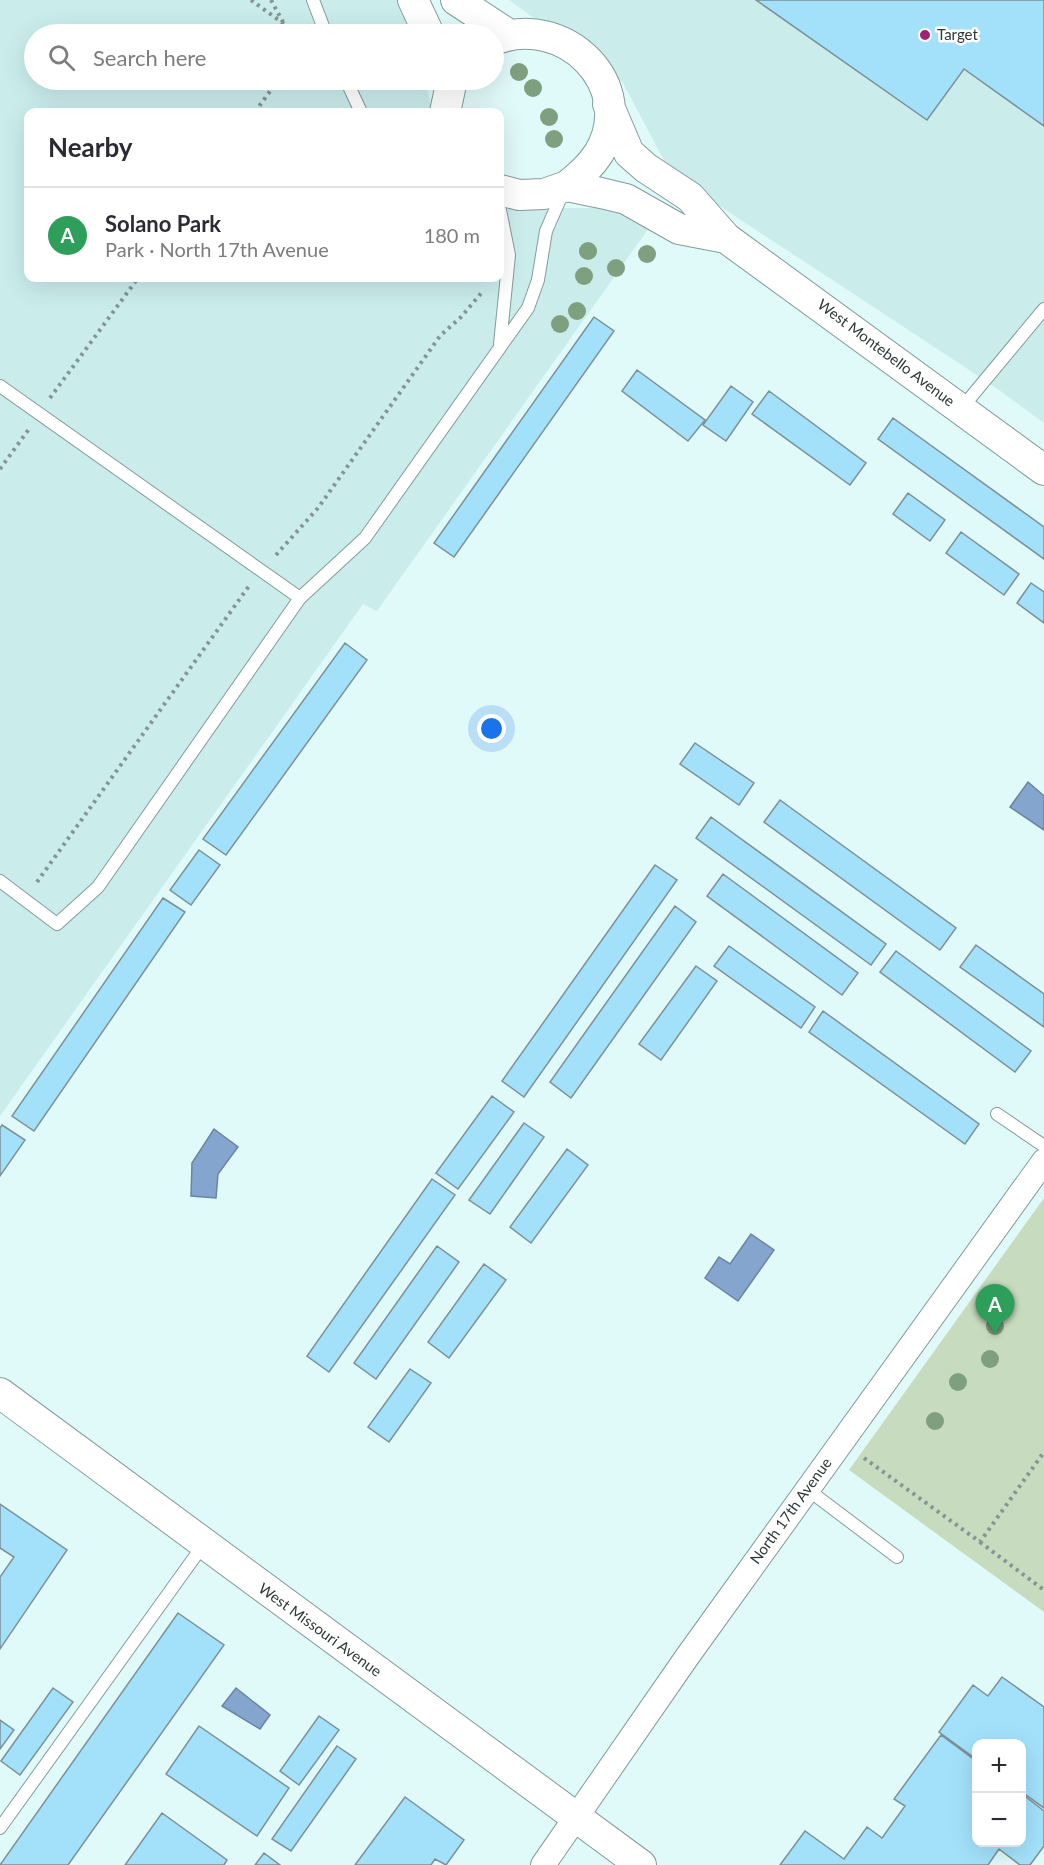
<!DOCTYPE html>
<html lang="en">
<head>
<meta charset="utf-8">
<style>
	:root { --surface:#fff; --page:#f7f7f7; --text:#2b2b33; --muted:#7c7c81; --line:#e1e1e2; --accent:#2563eb }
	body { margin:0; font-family:Lato,sans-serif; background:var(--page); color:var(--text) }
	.controls { position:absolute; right:18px; bottom:18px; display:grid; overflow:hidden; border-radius:12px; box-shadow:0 6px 24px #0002 }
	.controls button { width:54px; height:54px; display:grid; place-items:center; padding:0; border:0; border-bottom:2px solid var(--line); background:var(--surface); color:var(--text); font:30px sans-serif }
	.you { position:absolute; left:492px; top:729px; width:21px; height:21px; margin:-15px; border:4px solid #fff; border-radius:50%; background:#1a73e8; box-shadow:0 0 0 9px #1a73e833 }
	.badge { display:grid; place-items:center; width:39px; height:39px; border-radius:50%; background:var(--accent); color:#fff; font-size:20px; font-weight:700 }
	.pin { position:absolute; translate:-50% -50px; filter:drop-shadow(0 2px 3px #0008) }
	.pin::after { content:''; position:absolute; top:32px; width:21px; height:18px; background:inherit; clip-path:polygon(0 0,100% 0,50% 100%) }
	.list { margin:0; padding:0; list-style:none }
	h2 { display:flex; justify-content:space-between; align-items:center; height:78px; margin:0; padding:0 24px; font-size:26px }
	h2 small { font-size:20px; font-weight:400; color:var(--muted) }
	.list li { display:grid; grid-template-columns:39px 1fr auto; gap:18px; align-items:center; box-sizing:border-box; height:96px; padding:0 24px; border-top:2px solid var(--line) }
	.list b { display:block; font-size:22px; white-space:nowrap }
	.list p { margin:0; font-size:20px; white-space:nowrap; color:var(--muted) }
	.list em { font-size:20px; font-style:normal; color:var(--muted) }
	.icon { flex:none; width:33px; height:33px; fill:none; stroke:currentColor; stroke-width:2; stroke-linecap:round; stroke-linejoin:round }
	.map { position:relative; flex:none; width:1044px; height:1865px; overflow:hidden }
	.search { position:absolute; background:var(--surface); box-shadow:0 6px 24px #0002; left:24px; top:24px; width:480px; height:66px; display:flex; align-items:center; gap:15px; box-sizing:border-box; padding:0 21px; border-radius:33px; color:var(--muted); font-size:22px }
	.panel { position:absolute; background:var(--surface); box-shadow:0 6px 24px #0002; left:24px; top:108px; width:480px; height:174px; border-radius:12px }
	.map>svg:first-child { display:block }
	.built { fill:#caedec }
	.green { fill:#c7dbbf }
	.water { fill:#84a5ce; stroke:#6a84a1; stroke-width:1.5 }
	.building { fill:#a3e1fa; stroke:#7c9098; stroke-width:1.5 }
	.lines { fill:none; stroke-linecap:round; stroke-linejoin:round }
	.service-casing { stroke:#849b9b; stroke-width:14 }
	.minor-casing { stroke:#849b9b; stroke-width:26 }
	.tertiary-casing { stroke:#849b9b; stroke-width:32 }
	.path { stroke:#839594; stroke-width:4; stroke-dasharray:3 4.5; stroke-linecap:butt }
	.service { stroke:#fff; stroke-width:12 }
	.minor { stroke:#fff; stroke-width:24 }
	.tertiary { stroke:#fff; stroke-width:30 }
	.tree { fill:#7fa07e }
	.poi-dot { fill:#9f2278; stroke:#fff; stroke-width:2 }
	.labels { text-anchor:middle; stroke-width:5; stroke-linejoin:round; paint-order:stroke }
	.poi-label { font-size:15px; fill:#2e3838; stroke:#fff; text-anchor:start }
	.street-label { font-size:15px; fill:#2e3838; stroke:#fff }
</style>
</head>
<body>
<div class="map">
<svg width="1044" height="1865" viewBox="0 0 1044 1865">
	<rect width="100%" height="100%" fill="#e0faf9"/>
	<path class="built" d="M0 0H398L415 34H34V80H426L432 112H28V278H500V208H605L651 225 377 611 363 604 0 1116Z
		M509 0H1044V423L995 387 671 174 623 83Z"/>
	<path class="green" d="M1044 1198V1612L849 1470Z"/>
	<path class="water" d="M1028 782 1044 796V830L1010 807Z
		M214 1129 238 1147 218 1174 216 1198 191 1196 192 1163Z
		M751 1234 774 1250 738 1301 705 1278 719 1257 730 1264Z
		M236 1688 270 1715 260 1729 222 1706Z"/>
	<path class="building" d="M756 0H1044V126L964 69 927 120Z
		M594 317 614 331 454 557 434 543Z
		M637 370 705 420 688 441 622 391Z
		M731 386 753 402 726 441 703 425Z
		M769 391 866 463 850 485 752 414Z
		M893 418 1044 527V559L878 439Z
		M908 493 945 520 930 541 893 514Z
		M961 532 1019 574 1004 595 946 553Z
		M1031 583 1044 592V623L1017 603Z
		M345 643 367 660 226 855 203 839Z
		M695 743 754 783 739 805 680 764Z
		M780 800 956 928 940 950 764 822Z
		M711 817 886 944 871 965 696 838Z
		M199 850 220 865 191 905 170 890Z
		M655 865 677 880 524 1097 502 1081Z
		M723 874 858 973 842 995 707 896Z
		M163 898 185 912 34 1131 12 1116Z
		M675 906 696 922 571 1098 550 1082Z
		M976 945 1044 994V1027L960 967Z
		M729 946 815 1007 801 1028 714 966Z
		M896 951 1031 1051 1015 1072 880 972Z
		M696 966 717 981 661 1060 639 1044Z
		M823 1011 979 1124 965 1144 809 1032Z
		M492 1096 514 1112 458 1189 436 1173Z
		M524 1123 544 1137 490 1214 469 1200Z
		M2 1125 25 1140 0 1176V1128Z
		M567 1149 588 1165 531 1243 510 1227Z
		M432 1179 455 1195 329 1372 307 1356Z
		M437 1246 459 1262 376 1379 354 1363Z
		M484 1264 506 1280 449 1358 428 1342Z
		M410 1369 431 1383 389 1442 368 1427Z
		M0 1504 67 1550 0 1649V1577L14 1557 0 1548Z
		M178 1613 224 1645 68 1865H0Z
		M1002 1677 1044 1707V1808L1022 1792V1744H976V1759L939 1732 973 1685 988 1696Z
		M53 1688 73 1702 20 1775 1 1761Z
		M319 1716 339 1730 299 1785 280 1771Z
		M0 1720 14 1730 0 1749Z
		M199 1726 289 1788 257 1836 166 1774Z
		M941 1735 976 1761V1842H1022V1794L1044 1811V1846L1030 1865H1020L999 1849 988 1865H780L805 1831 844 1859 867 1827 882 1838 905 1806 894 1799Z
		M337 1746 356 1759 291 1851 272 1839Z
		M405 1797 464 1840 446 1865 435 1859 431 1865H355Z
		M162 1813 227 1860 224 1865H125Z
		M264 1853 280 1865H255Z"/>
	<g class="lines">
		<defs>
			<path id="service" d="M313 0 326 34
				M346 80 361 112
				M500 210 509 255 500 344
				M0 386 300 598
				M961 409 1044 309
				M0 881 57 924 98 887 300 598 365 538 528 308 538 280 546 231 564 190
				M997 1114 1044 1146
				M807 1489 897 1557
				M0 1828 204 1544"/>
			<path id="minor" d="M543 1865 687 1657 1044 1161"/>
			<path id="tertiary" d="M413 0 429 34
				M456 0 508 34
				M494 40C564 12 639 85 599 153 590 167 579 176 567 186
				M608 104 629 153 646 168 690 197 726 238 1044 470
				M445 112 452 80
				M500 190 519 195 544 194 567 186 601 193 626 199 679 229 726 238
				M0 1393 641 1865"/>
		</defs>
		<use href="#service" class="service-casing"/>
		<use href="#minor" class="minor-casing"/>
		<use href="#tertiary" class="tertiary-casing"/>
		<path class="path" d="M251 0 284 24
			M271 0 284 24V34
			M390 34 394 28
			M274 87 296 80
			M255 112 278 80
			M50 398 138 278
			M0 469 29 429
			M276 555 318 508 440 336 461 317 483 291
			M37 882 249 586
			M864 1458 980 1542 1044 1452
			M980 1542 1044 1590"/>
		<use href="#service" class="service"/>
		<use href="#minor" class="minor"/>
		<use href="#tertiary" class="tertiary"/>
	</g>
	<g class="tree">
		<circle cx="519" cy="72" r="9"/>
		<circle cx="533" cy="88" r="9"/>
		<circle cx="549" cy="117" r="9"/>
		<circle cx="554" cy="139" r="9"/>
		<circle cx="588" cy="251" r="9"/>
		<circle cx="647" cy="254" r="9"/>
		<circle cx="616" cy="268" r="9"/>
		<circle cx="584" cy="276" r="9"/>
		<circle cx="577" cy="311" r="9"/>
		<circle cx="560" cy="324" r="9"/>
		<circle cx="993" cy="1302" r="9"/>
		<circle cx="995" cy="1326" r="9"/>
		<circle cx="990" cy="1359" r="9"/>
		<circle cx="958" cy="1382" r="9"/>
		<circle cx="935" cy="1421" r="9"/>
	</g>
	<circle class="poi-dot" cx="925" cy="35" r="6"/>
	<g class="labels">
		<g class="poi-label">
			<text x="937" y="40">Target</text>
		</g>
		<g class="street-label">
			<text transform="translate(886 353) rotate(37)" y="5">West Montebello Avenue</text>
			<text transform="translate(791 1511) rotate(-54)" y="5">North 17th Avenue</text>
			<text transform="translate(320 1630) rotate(36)" y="5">West Missouri Avenue</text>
		</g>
	</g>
</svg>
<div class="controls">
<button>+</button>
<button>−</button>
</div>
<div class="you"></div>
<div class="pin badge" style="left:995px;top:1334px;background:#2e9e5b">A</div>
<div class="search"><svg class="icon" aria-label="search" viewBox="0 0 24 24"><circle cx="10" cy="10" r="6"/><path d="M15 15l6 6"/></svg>Search here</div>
<section class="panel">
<h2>Nearby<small></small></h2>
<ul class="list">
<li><span class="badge" style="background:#2e9e5b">A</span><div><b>Solano Park</b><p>Park · North 17th Avenue</p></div><em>180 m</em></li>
</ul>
</section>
</div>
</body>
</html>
